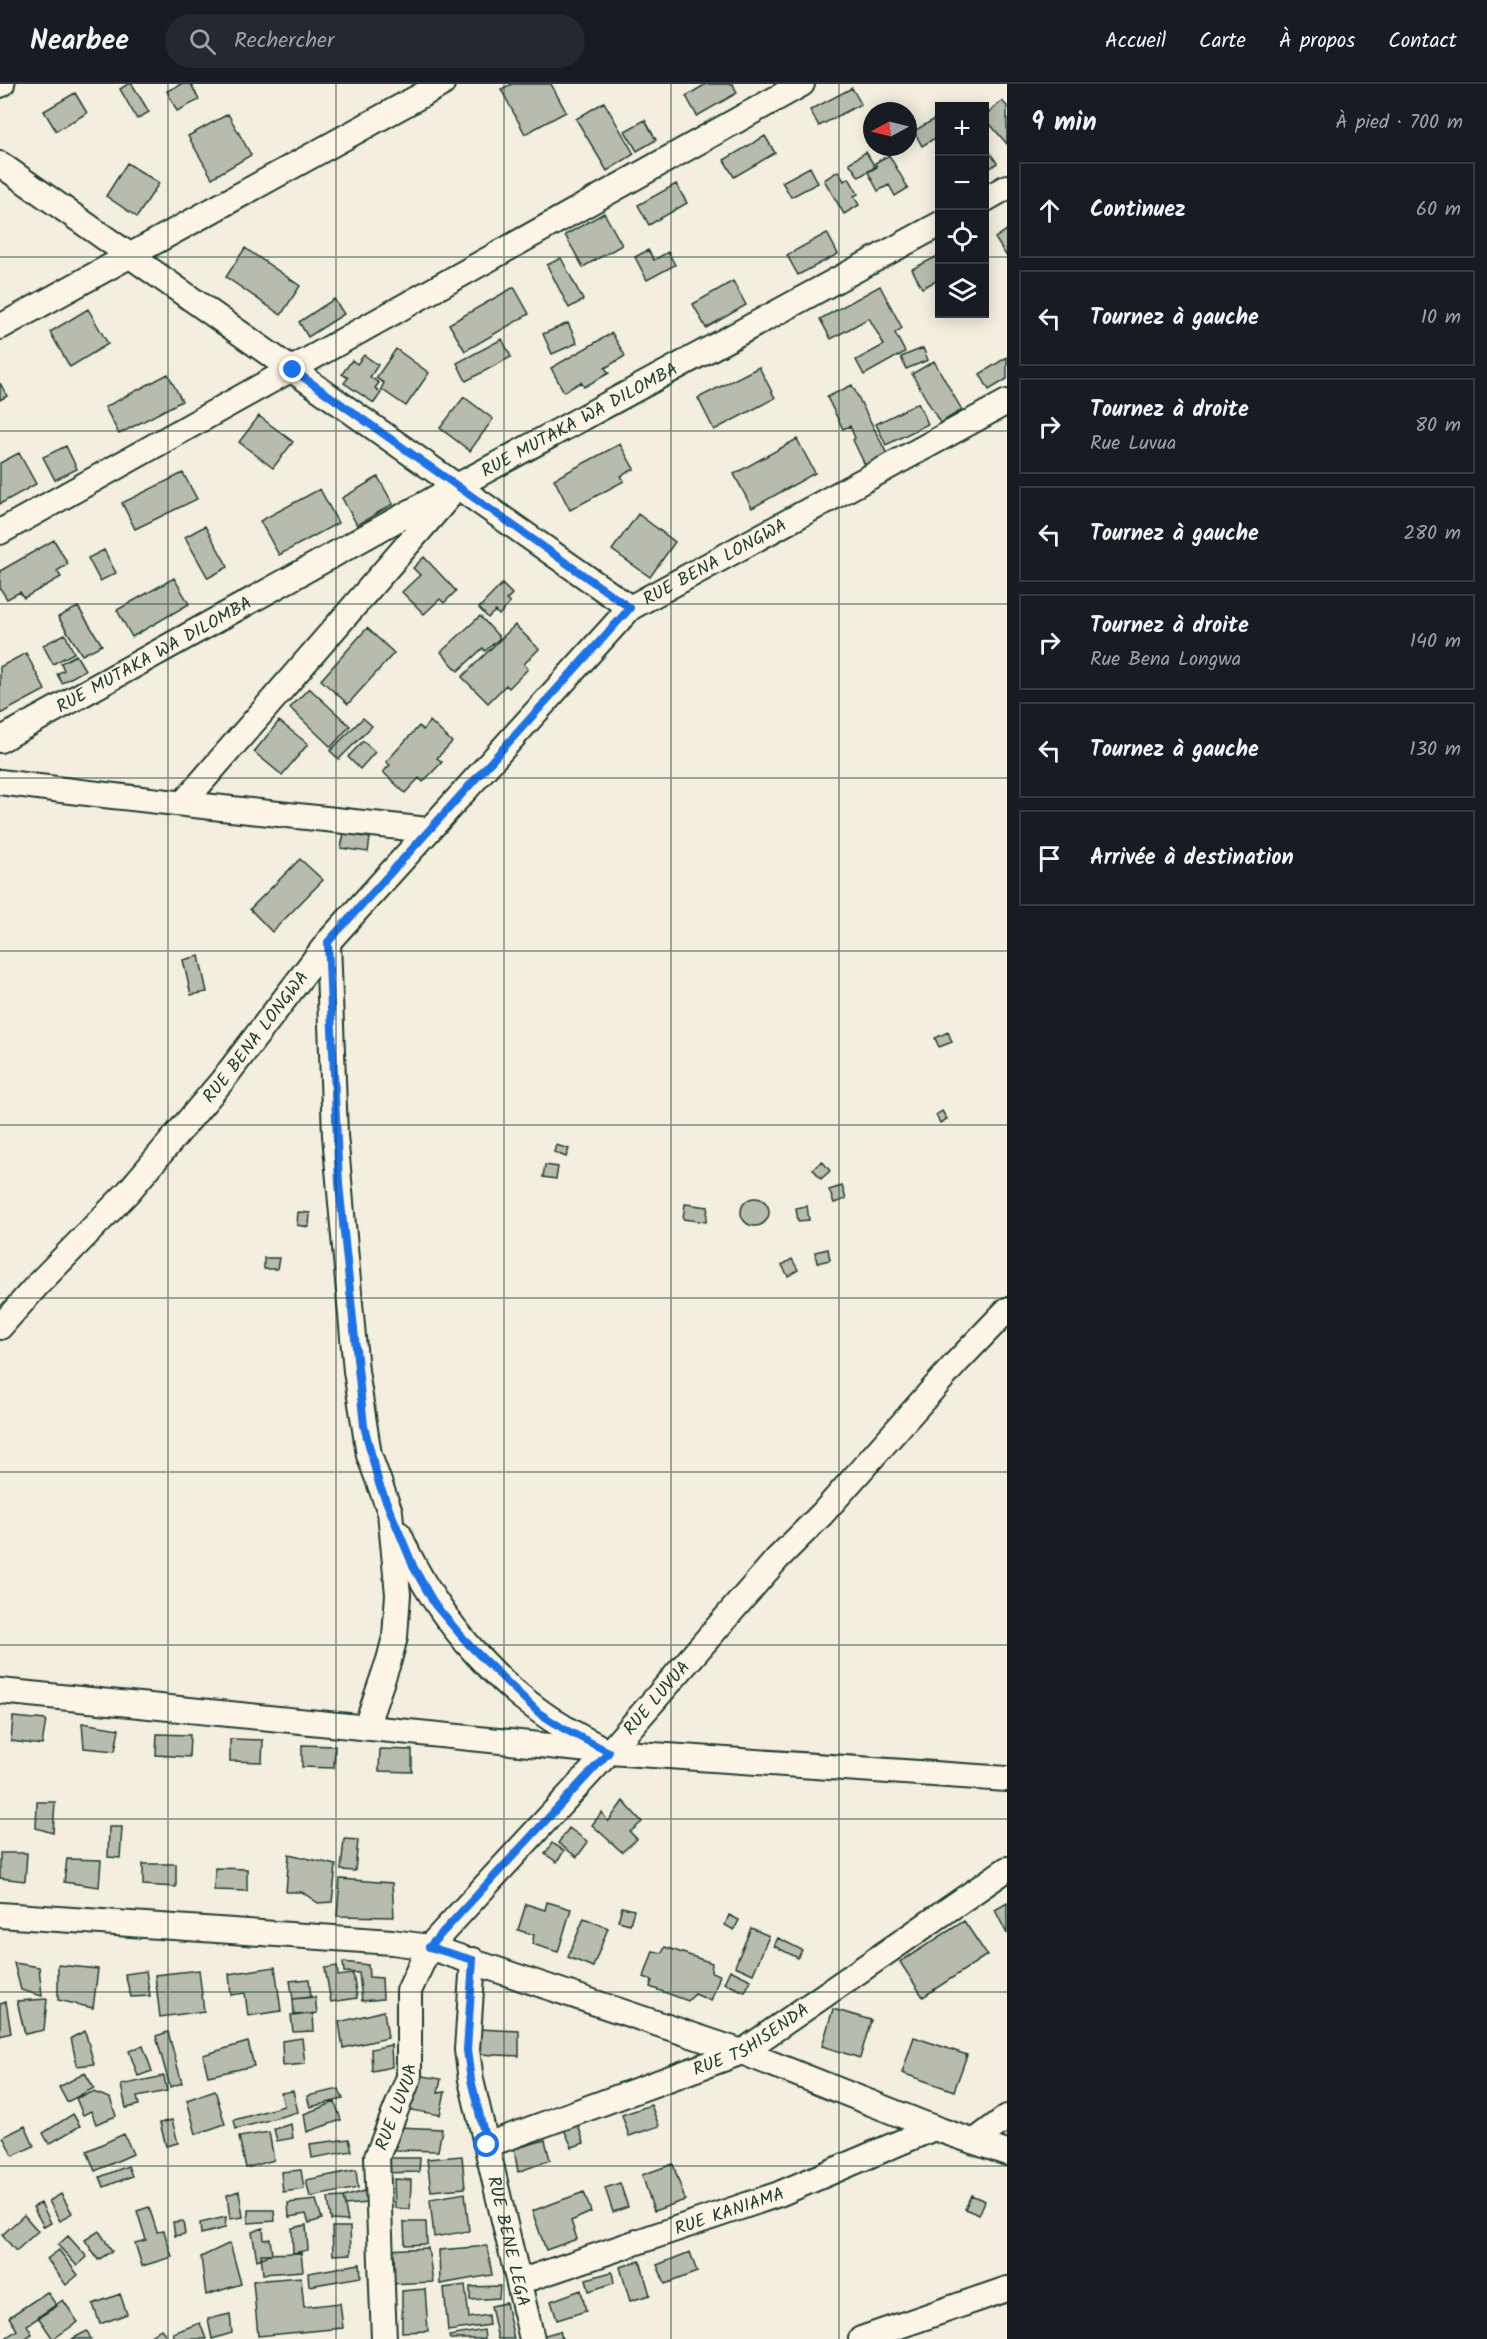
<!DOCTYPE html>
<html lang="fr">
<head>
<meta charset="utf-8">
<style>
	:root { --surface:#171b24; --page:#242831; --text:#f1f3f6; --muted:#9ea1a6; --line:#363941 }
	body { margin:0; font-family:Kalam,sans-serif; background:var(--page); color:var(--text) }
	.controls { position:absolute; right:18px; top:18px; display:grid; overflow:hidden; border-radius:0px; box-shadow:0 3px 15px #0003 }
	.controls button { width:54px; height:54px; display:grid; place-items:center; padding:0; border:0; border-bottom:2px solid var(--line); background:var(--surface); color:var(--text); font:30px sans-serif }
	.compass { position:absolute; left:863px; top:18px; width:54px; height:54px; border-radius:50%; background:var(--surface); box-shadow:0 3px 15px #0003; rotate:263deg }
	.stop { position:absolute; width:18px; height:18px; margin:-14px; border:4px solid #1a73e8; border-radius:50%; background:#fff }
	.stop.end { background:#1a73e8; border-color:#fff; box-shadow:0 2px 6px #0008 }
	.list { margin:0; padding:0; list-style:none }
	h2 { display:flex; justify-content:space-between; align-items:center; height:78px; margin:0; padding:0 24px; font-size:26px }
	h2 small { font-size:20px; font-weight:400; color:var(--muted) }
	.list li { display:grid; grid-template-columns:39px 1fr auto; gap:18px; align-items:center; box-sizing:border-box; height:96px; margin:0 12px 12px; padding:0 12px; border:2px solid var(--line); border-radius:0px }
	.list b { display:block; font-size:22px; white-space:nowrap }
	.list p { margin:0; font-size:20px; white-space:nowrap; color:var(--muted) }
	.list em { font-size:20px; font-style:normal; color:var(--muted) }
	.icon { flex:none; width:33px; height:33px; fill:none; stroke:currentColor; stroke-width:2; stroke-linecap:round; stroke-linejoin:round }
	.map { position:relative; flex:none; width:1007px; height:2255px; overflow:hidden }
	header { display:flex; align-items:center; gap:36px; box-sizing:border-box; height:84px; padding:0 30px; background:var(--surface); border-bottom:2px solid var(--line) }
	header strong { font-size:28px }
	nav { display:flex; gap:33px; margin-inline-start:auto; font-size:21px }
	.search { width:420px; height:54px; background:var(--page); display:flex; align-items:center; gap:15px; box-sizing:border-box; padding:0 21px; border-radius:33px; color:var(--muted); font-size:22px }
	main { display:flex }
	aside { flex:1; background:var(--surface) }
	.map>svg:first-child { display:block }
	.building { fill:#b8bcae; stroke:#1f3d34; stroke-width:1.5 }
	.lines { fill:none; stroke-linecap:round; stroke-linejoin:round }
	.minor-casing { stroke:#1f3d34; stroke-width:28 }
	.minor { stroke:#fcf5e5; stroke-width:24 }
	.route { stroke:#1a73e8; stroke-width:8 }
	.grid { fill:none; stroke:#1f3d34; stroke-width:1.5; stroke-opacity:0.55 }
	.labels { text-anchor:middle; stroke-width:5; stroke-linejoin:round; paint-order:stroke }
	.street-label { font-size:18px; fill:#1f3d34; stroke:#fcf5e5 }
</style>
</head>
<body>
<header>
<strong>Nearbee</strong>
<div class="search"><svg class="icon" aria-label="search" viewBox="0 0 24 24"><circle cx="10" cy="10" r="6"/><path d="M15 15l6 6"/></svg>Rechercher</div>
<nav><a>Accueil</a><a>Carte</a><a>À propos</a><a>Contact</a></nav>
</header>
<main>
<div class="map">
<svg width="1007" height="2255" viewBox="0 0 1007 2255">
	<rect width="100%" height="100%" fill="#f3eede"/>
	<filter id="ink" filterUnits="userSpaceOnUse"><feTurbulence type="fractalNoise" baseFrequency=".0167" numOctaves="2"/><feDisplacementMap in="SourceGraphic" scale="12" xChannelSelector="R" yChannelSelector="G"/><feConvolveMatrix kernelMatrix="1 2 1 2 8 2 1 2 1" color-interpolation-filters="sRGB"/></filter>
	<g filter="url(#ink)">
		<path class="building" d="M128 0H132L149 28 137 35 120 5Z
			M181 0H191L199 16 177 27 167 7Z
			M512 0H551L566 28 525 50 501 5Z
			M706 0H733L737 9 697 32 686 12Z
			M852 4 861 20 819 42 810 26Z
			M75 9 87 29 56 47 44 27Z
			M1002 17 1007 22V60L984 33Z
			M604 18 634 70 607 87 576 35Z
			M228 30 251 71 212 94 188 52Z
			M940 32V51L922 62 914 47Z
			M645 36 656 56 637 67 625 47Z
			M765 52 775 69 734 93 724 76Z
			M984 60 997 79 985 88H984Z
			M866 68 875 83 859 93 849 79Z
			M889 71 908 104 895 112 889 101 878 107 868 88 877 83 875 79Z
			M127 79 159 99 137 133 106 112Z
			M810 83 818 99 791 113 782 98Z
			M838 87 844 97 849 94 858 110 854 112 859 121 844 130 824 96Z
			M676 100 687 119 649 141 638 121Z
			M604 129 622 161 583 183 565 151Z
			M1007 146V173L995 154Z
			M827 149 838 170 798 191 787 171Z
			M245 164 300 202 281 231 226 193Z
			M648 166 654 176 668 168 675 181 647 196 635 173Z
			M940 171V195L922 204 912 185Z
			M561 174 583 216 569 224 547 181Z
			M733 197 746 221 706 244 693 220Z
			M880 202 902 244 895 249 905 268 864 291 856 276 884 261 869 234 831 255 820 235Z
			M514 203 529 230 465 267 449 240Z
			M334 215 344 230 308 253 299 238Z
			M88 225 108 260 70 283 50 248Z
			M568 239 577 259 552 270 543 250Z
			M612 249 625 272 605 284 609 289 584 303 581 298 564 308 551 284Z
			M502 255 511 273 466 297 457 279Z
			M923 264 928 276 906 285 901 273Z
			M396 265 429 289 406 322 381 305 384 299 376 294Z
			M364 271 378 281 370 293 379 299 375 304 381 309 374 319 344 299 348 294 342 290 352 276 357 280Z
			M1007 273V295L989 306 980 290Z
			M934 277 962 326 940 339 912 290Z
			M759 283 775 314 714 346 698 314Z
			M168 290 182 317 119 350 105 323Z
			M0 299 7 312 0 316Z
			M852 301 888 372 866 383 853 356 855 354 850 342 843 345 827 313Z
			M464 313 493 335 470 367 440 344Z
			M918 319 928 340 886 361 876 340Z
			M259 332 293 358 273 384 239 358Z
			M797 355 815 389 752 424 734 390Z
			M620 360 634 385 621 392 624 397 570 426 554 395Z
			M66 362 77 385 55 396 43 373Z
			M19 369 36 400 0 420V379Z
			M183 389 197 415 135 445 122 419Z
			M378 393 393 420 357 441 342 414Z
			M320 405 338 439 279 471 260 437Z
			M638 430 675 458 650 493 612 466Z
			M205 442 228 483 208 494 185 453Z
			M54 456 68 480 57 487 61 493 24 514 20 508 7 515 0 504V487Z
			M104 466 116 489 100 497 88 474Z
			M424 473 456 507 444 519 440 515 424 530 402 508 420 491 413 484Z
			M174 494 189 520 132 553 117 526Z
			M502 500 512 510 506 516 510 519 499 531 495 527 488 534 479 524Z
			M78 523 102 561 82 571 58 533Z
			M480 532 500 554 485 567 483 564 458 587 441 568Z
			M515 541 539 565 524 580 528 585 509 604 506 601 488 619 462 593Z
			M367 544 394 569 348 620 321 596Z
			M65 550 74 569 53 580 43 561Z
			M26 569 45 606 0 630V583Z
			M76 571 85 586 62 599 57 590 64 586 61 579Z
			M309 604 350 642 331 663 290 624Z
			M363 634 372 642 339 675 330 667Z
			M279 637 308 660 282 691 254 668Z
			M430 637 452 658 437 674 442 678 423 698 419 694 405 709 383 688 390 681 386 678 419 642 423 646Z
			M363 657 375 668 360 685 348 673Z
			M344 749 370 754 368 768 341 764Z
			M300 775 323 796 272 848 250 825Z
			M199 872 207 908 191 911 183 876Z
			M948 948 952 958 939 963 935 954Z
			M942 1027 947 1035 940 1039 936 1031Z
			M556 1061 569 1065 566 1073 554 1068Z
			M822 1077 830 1087 821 1095 813 1085Z
			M545 1081 558 1083 556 1095 543 1093Z
			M842 1102 846 1115 834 1119 829 1106Z
			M741 1128a14 14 0 1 1 28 0a14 14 0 1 1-28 0Z
			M685 1120 708 1123 706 1138 683 1135Z
			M807 1122 809 1136 798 1137 796 1124Z
			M298 1128 310 1129 309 1143 297 1141Z
			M828 1165 830 1176 817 1179 815 1168Z
			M264 1174H279L277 1185H264Z
			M792 1175 798 1186 788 1192 782 1181Z
			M13 1633 46 1636 42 1661 11 1657Z
			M82 1639 119 1645 115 1667 84 1664Z
			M157 1650 190 1651 189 1673 156 1671Z
			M230 1655 263 1656 262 1678 230 1677Z
			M302 1661 335 1662 334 1684 302 1683Z
			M380 1665 412 1666V1688L379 1687Z
			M623 1717 642 1738 630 1748 637 1755 622 1768 592 1741 602 1728 608 1738Z
			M37 1718H55L53 1749 36 1744Z
			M109 1743H122L120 1774 108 1773Z
			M569 1744 588 1758 577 1773 558 1759Z
			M344 1755 358 1756 355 1787 341 1786Z
			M552 1759 564 1767 557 1778 545 1770Z
			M0 1769H27L25 1797 0 1794Z
			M289 1770 336 1781 332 1818 318 1819 302 1808H286Z
			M67 1775 101 1776 99 1803 64 1798Z
			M143 1780H176V1803L143 1801Z
			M215 1784 247 1785V1807L214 1806Z
			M340 1795 392 1799 394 1833 337 1832Z
			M547 1818 571 1825 558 1868 532 1860 534 1851 518 1846 526 1820 545 1826Z
			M1007 1819V1850L995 1826Z
			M622 1823 634 1826 630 1840 618 1837Z
			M729 1831 739 1836 734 1846 725 1841Z
			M584 1834 608 1844 593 1883 568 1873Z
			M964 1837 987 1871 923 1913 900 1878Z
			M751 1844 769 1852 753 1890 735 1882Z
			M778 1854 802 1866 798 1874 774 1862Z
			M665 1863 712 1879 711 1888 720 1891 711 1917 695 1910 688 1917 650 1903 652 1896 644 1893 653 1867 662 1869Z
			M343 1878 368 1881 369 1893 382 1894 383 1915 362 1917 359 1889 344 1888Z
			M14 1879 39 1883 42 1912 21 1906Z
			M58 1881 98 1885 93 1924 58 1916Z
			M337 1882 338 1892 353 1890 357 1914 331 1918 325 1884Z
			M275 1883 281 1927 248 1932 245 1909 231 1911 229 1890Z
			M199 1886 204 1927 160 1933 155 1891Z
			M730 1886 751 1896 745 1908 724 1899Z
			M146 1887 150 1912 131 1913 125 1890Z
			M309 1895 311 1913 293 1915 290 1897Z
			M315 1913 317 1929 294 1932 293 1915Z
			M47 1915 44 1946 25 1950 17 1917Z
			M6 1918 11 1949 0 1952V1920Z
			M833 1925 871 1936 860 1974 822 1962Z
			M384 1927 388 1954 343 1964 339 1938Z
			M313 1930 314 1947 293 1948 291 1931Z
			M479 1945 519 1947V1972L478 1970Z
			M85 1947 94 1980 77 1982 71 1954Z
			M168 1948 182 1999 170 2003 156 1952Z
			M914 1953 967 1971 954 2007 902 1989Z
			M302 1954 305 1980 283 1982 282 1957Z
			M248 1958 254 1982 208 1992 203 1971Z
			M391 1961 392 1983 372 1987 371 1965Z
			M143 1962 152 1987 138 1992 129 1967Z
			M85 1989 94 2004 67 2018 59 2003Z
			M412 1990 441 1995 438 2009 445 2008 440 2031 405 2025Z
			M164 1992 167 2007 137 2013 139 2021 126 2024 121 2001Z
			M339 2005 343 2015 310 2023 307 2012Z
			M215 2006 225 2040 196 2050 187 2016Z
			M293 2007 298 2028 236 2045 234 2036 284 2022 281 2009Z
			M93 2008 110 2014 116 2032 96 2040 91 2027 83 2031 76 2014Z
			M335 2018 341 2036 307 2048 304 2030Z
			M651 2021 659 2042 629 2052 622 2031Z
			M73 2030 80 2042 49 2060 43 2049Z
			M576 2035 584 2059 572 2063 562 2041Z
			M172 2036 178 2059 166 2062 160 2039Z
			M291 2040 293 2054 277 2057 274 2045Z
			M25 2042 34 2062 13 2072 3 2053Z
			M398 2043 442 2045 438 2067 396 2066Z
			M269 2048 274 2076 246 2084 239 2053Z
			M124 2050 133 2070 95 2087 87 2067Z
			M349 2055 352 2067 312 2074 310 2060Z
			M545 2056 550 2076 518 2088 514 2065Z
			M462 2072 465 2104 431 2107 427 2075Z
			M381 2074H420L419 2088 382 2089Z
			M673 2080 685 2116 654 2127 642 2091Z
			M128 2082 132 2092 104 2103 100 2093Z
			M301 2086 304 2105 283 2108 281 2088Z
			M356 2086 358 2104 310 2113 306 2096Z
			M394 2095 411 2096 410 2125 395 2124Z
			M620 2099 628 2123 613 2128 605 2104Z
			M239 2107 243 2133 230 2135 227 2111Z
			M365 2107 367 2119 345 2121 343 2113Z
			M584 2108 591 2128 571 2137 577 2155 546 2166 532 2127Z
			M465 2109 469 2147 434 2153 430 2115Z
			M61 2110 72 2129 60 2137 49 2117Z
			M971 2111 985 2117 979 2131 965 2125Z
			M343 2113 348 2137 331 2136 328 2114Z
			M316 2116 322 2135 309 2139 306 2130 289 2133 288 2119Z
			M41 2119 51 2139 44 2143 33 2123Z
			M149 2123 157 2148 164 2147 172 2173 142 2182 135 2159 146 2156 137 2127Z
			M248 2126H274L275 2137 248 2139Z
			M24 2131 38 2147 16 2167 2 2151Z
			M226 2133 225 2144 201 2150 200 2139Z
			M183 2137 185 2150 175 2152 173 2138Z
			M404 2138H426L427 2160 405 2161Z
			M306 2141 308 2166 293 2169 292 2144Z
			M332 2143H350L351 2170 333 2171Z
			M263 2144 264 2156 270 2155 272 2170 257 2176 252 2148Z
			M99 2147 112 2167 98 2176 85 2156Z
			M68 2152 87 2173 77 2182 58 2161Z
			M230 2159 241 2200 206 2211 201 2173Z
			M487 2162 492 2191 440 2200 439 2166Z
			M428 2164 433 2198 388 2200 386 2166Z
			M59 2166 78 2191 66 2201 47 2175Z
			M690 2168 697 2188 665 2200 657 2181Z
			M301 2169 303 2187 263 2190 261 2170Z
			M640 2177 650 2211 630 2217 620 2183Z
			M360 2180 361 2193 309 2202 308 2189Z
			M612 2188 614 2199 589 2207 586 2195Z
			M301 2193 304 2223 340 2219 343 2244 258 2252 253 2197Z
			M465 2201 469 2234 488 2231 489 2241 448 2247 444 2204Z
			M500 2202 499 2214 470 2216V2203Z
			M425 2205 428 2247 402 2248V2207Z
			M581 2206 586 2227 557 2236 551 2217Z
			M47 2208 57 2222 27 2241 32 2250 24 2255H9L7 2253 17 2246 9 2233Z
			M120 2210 127 2230 100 2240 93 2220Z
			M63 2216 78 2238 53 2255 38 2233Z
			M506 2219 514 2255H498L491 2222Z
			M230 2230 232 2249 212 2255 208 2235Z
			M200 2239 206 2255H175L173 2249Z
			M161 2245 169 2255H150L149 2253Z
			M484 2246 485 2255H450L449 2252Z
			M87 2247 91 2255H72Z
			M560 2247 562 2255H538V2253Z"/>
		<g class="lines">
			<defs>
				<g id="minor">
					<path d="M0 1 2 0"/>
					<path d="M0 80 630 524"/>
					<path d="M984 116 1007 103"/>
					<path d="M0 243 442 0"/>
					<path d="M0 448 802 0"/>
					<path id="s1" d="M0 656 459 401 940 140"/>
					<path d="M0 698C142 717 285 730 427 746"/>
					<path d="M184 718 447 415"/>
					<path d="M328 858 335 1051 356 1287 369 1371 390 1428 398 1510 395 1553 389 1576 366 1643"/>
					<path id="s2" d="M0 1243 39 1199 128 1108 222 997 328 858 630 524 1007 318"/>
					<path d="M399 1450C438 1540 508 1618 596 1661"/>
					<path d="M0 1607 609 1668 1007 1695"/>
					<path d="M0 1831 392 1858 429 1863 742 1968 934 2044 1007 2069"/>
					<path id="s3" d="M473 1876 467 1966 471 1996 532 2255"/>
					<path d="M975 2057 1007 2033"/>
					<path id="s4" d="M487 2061 742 1968 1007 1785"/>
					<path id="s5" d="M519 2198 779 2110 934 2044"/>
					<path id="s6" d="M384 2255 377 2073 409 1993V1907L429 1863 609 1668 777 1475 822 1430 956 1279 1007 1226"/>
					<path d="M861 2255 1007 2205"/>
				</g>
			</defs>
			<use href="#minor" class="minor-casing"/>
			<use href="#minor" class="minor"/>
		</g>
	</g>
	<g class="lines" filter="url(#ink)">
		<path class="route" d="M293 286 630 524 328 858 339 1100 364 1342 379 1400 414 1484 435 1521 470 1562 539 1629 564 1645 609 1668 429 1863 473 1876 467 1966 471 1996 487 2061"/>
	</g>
	<path class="grid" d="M168 0V2255M336 0V2255M504 0V2255M671 0V2255M839 0V2255M0 173H940M984 173H1007M0 347H1007M0 520H1007M0 694H1007M0 867H1007M0 1041H1007M0 1214H1007M0 1388H1007M0 1561H1007M0 1735H1007M0 1908H1007M0 2082H1007"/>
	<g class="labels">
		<g class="street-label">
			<text dy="6" stroke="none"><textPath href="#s1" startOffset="662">RUE MUTAKA WA DILOMBA</textPath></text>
			<text dy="6" stroke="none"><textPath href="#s2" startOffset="1053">RUE BENA LONGWA</textPath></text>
			<text dy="6" stroke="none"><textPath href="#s1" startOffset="176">RUE MUTAKA WA DILOMBA</textPath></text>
			<text dy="6" stroke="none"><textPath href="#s2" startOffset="387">RUE BENA LONGWA</textPath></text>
			<text dy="6" stroke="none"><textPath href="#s6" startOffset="740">RUE LUVUA</textPath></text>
			<text dy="6" stroke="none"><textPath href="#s4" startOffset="285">RUE TSHISENDA</textPath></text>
			<text dy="6" stroke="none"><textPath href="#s6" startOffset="236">RUE LUVUA</textPath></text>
			<text dy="6" stroke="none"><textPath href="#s5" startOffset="222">RUE KANIAMA</textPath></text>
			<text dy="6" stroke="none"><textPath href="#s3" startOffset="286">RUE BENE LEGA</textPath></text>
		</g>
	</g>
</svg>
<div class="controls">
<button>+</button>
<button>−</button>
<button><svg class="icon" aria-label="locate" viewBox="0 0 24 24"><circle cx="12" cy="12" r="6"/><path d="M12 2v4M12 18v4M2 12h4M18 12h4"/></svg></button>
<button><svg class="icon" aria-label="layers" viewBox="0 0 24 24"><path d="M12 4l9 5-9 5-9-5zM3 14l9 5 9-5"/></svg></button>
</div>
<svg class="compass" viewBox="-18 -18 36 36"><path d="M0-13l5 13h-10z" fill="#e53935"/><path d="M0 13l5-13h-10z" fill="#9ea1a6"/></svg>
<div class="stop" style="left:487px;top:2061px"></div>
<div class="stop end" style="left:293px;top:286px"></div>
</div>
<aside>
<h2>9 min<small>À pied · 700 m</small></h2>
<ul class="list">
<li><svg class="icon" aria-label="ahead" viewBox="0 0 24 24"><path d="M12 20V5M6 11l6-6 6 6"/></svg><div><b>Continuez</b></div><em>60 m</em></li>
<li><svg class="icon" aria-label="left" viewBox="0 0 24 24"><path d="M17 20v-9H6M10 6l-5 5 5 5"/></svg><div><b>Tournez à gauche</b></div><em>10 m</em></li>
<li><svg class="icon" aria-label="right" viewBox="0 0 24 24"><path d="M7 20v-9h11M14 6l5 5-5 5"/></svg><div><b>Tournez à droite</b><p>Rue Luvua</p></div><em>80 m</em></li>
<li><svg class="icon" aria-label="left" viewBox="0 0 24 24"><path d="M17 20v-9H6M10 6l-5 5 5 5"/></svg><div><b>Tournez à gauche</b></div><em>280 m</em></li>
<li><svg class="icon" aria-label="right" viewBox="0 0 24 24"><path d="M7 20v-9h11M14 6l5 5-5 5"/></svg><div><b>Tournez à droite</b><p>Rue Bena Longwa</p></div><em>140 m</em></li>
<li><svg class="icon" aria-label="left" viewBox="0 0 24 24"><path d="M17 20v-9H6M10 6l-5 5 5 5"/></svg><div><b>Tournez à gauche</b></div><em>130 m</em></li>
<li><svg class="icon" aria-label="arrive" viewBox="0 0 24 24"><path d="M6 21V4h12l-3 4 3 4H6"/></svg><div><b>Arrivée à destination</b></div></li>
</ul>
</aside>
</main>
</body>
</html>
